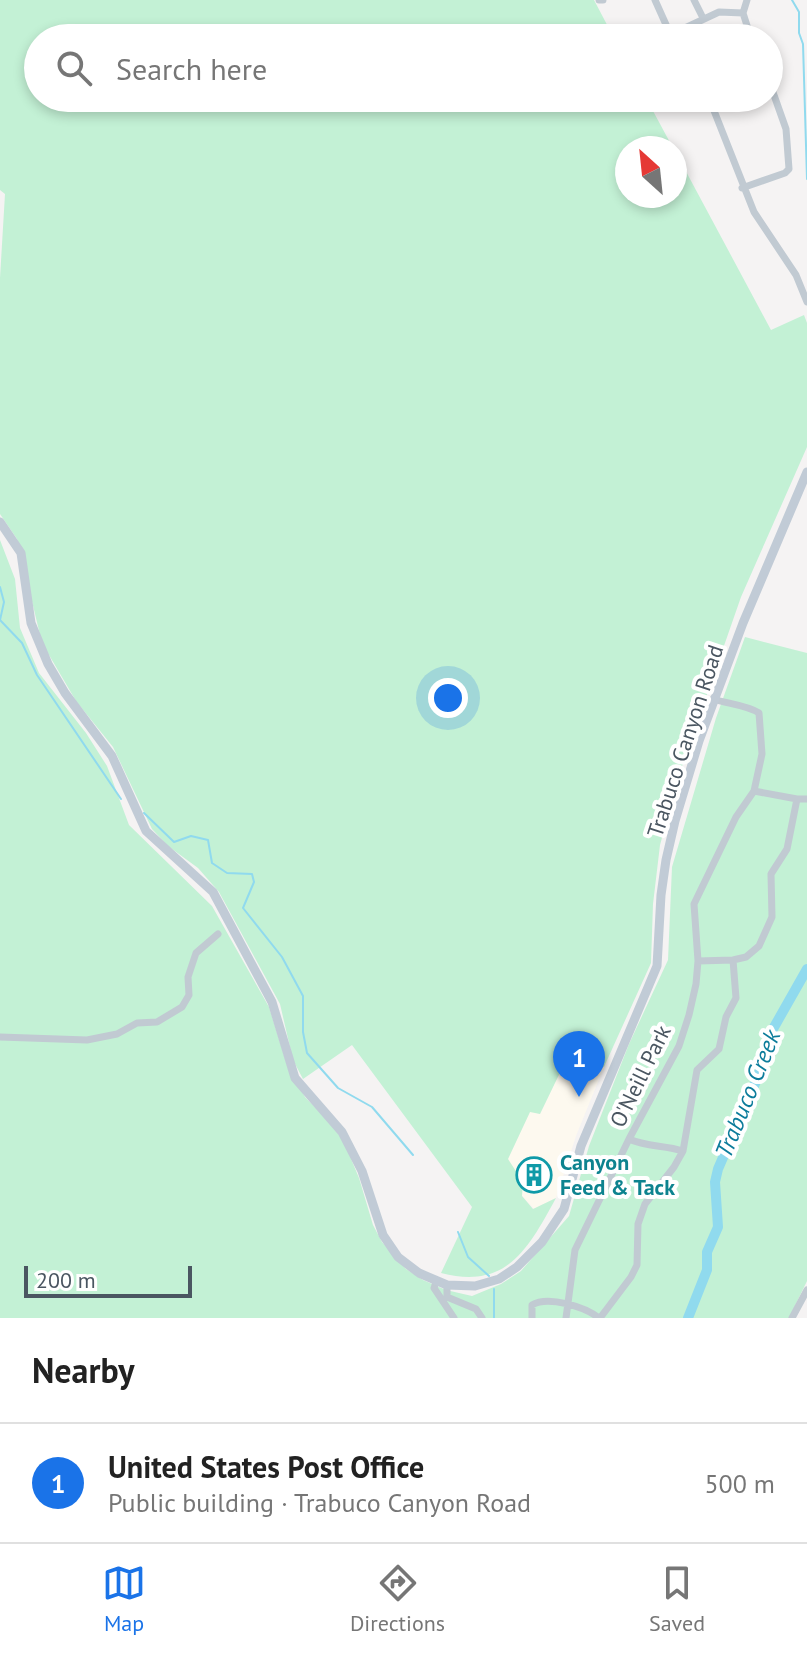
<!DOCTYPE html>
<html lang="en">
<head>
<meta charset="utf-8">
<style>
	:root { --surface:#fff; --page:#f2f2f2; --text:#222; --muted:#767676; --line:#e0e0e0; --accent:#1a73e8 }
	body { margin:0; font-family:"PT Sans",sans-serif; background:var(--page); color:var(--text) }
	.compass { position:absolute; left:615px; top:136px; width:72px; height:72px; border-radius:50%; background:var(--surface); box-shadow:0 4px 12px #0003; rotate:333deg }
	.scale { position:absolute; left:24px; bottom:20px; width:168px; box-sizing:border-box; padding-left:8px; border:4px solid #4a5661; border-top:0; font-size:22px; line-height:28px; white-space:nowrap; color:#4a5661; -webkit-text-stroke:6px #fff; paint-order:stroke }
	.you { position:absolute; left:448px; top:698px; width:28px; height:28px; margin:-20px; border:6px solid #fff; border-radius:50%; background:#1a73e8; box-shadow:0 0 0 12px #1a73e833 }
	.badge { display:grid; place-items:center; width:52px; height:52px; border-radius:50%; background:var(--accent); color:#fff; font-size:26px; font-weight:700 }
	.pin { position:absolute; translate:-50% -66px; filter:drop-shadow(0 2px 4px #0008) }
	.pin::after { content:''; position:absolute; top:42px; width:28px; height:24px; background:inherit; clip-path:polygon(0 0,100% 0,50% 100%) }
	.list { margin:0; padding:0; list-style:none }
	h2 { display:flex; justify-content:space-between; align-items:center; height:104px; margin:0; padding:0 32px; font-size:34px }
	h2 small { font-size:26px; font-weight:400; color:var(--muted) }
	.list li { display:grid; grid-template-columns:52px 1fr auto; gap:24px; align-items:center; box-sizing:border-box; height:120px; padding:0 32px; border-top:2px solid var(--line) }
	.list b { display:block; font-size:30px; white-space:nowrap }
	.list p { margin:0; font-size:26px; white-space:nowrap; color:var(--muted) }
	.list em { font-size:26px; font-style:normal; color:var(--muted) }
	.icon { flex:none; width:44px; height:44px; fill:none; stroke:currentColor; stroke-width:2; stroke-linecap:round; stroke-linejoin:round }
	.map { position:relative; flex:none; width:807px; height:1318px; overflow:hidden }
	.search { position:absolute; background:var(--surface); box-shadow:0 4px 12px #0003; left:24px; right:24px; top:24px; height:88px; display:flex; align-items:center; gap:20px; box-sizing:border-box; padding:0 28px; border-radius:44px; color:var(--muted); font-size:30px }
	.sheet { height:224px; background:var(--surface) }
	nav { display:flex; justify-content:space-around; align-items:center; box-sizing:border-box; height:112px; border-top:2px solid var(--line); background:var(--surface); font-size:22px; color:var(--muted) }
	nav a { display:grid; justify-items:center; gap:4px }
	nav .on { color:var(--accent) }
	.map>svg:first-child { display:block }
	.commercial { fill:#fdf9ef }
	.green { fill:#c3f1d5 }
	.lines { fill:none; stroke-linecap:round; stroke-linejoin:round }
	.stream { stroke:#90daee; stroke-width:2 }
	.river { stroke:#90daee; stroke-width:10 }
	.minor { stroke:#c1cad2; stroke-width:7 }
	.secondary { stroke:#c1cbd6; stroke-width:9 }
	.labels { text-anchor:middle; stroke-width:8; stroke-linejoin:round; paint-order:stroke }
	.street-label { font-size:22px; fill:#4a5661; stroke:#fff }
	.culture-label { font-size:22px; font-weight:bold; fill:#0d838f; stroke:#fff; text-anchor:start }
	.water-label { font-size:24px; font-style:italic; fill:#0c7c9b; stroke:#fff }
</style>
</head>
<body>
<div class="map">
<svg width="807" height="1318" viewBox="0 0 807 1318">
	<rect width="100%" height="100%" fill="#f5f3f3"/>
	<path class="commercial" d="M569 1053 604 1067 576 1136 556 1198 534 1209 522 1196 508 1159 530 1111 540 1114Z"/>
	<path class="green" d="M0 0H594L614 38H38V98H646L673 148H627V196H675V151L771 330 804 315 807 323V447L741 597 680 772 660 845 653 904 651 963 604 1067 569 1054 540 1114 530 1112 508 1159 523 1182 522 1196 533 1209 556 1198C528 1249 507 1290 441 1273L472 1207 352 1045 303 1079 293 1060 280 1004 219 892 198 868 168 846 152 829 113 747 76 701 42 643 17 539 0 514V278L5 194 0 190Z
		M0 540 15 579 20 628 39 673 86 733 107 766 129 825 212 906 269 1007 287 1065 305 1097 338 1131 344 1142 359 1178 373 1225 382 1242 406 1269 423 1280 446 1290 472 1296 501 1284 521 1271 569 1216 589 1146 629 1044 668 960 672 867 716 718 745 637 807 653V1281L789 1318H0Z"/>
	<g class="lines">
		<path class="stream" d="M792 0 799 12V33L803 44 807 179
			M0 587 4 602 0 620 22 643 37 675 121 799
			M144 813 174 842 191 836 208 840 212 863 227 873 252 874 254 882 243 908 282 957 303 996V1032L307 1053 338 1088 372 1107 413 1155
			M458 1232 468 1257 489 1276
			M494 1289V1318"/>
		<path class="river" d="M688 1318 707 1270V1252L718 1227 715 1182 718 1169 757 1079 773 1029 807 969"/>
		<path class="minor" d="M599 0H603
			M655 0 672 38
			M694 0 703 18
			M747 0 743 13 751 38
			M670 35 719 12 743 13
			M709 98 754 212 796 275 807 302
			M742 188 785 173 789 169 786 129 769 81
			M754 791 797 799
			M698 961 733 960 746 957 759 946 772 917 771 874 787 849 797 799H807
			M0 1037 87 1040 117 1034 137 1023 157 1022 182 1007 189 995 188 977 196 953 218 934
			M629 1139C646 1147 665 1145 683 1151
			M436 1282 434 1288 454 1318
			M447 1285V1297L476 1309 482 1318
			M532 1318V1305C548 1295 585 1307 599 1318
			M566 1318 575 1250 629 1139 679 1046 689 1015 696 984 698 961 694 904 736 817 754 791 762 754 759 713C747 705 728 704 713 699
			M600 1318 631 1277 637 1265 638 1224 645 1204 674 1167 683 1151 697 1070 719 1049 726 1017 736 998 733 960
			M792 1318 807 1290"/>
		<path class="secondary" d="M0 522 21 553 31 623 48 664 65 693 112 756 146 831 213 892 272 1002 295 1078 342 1132 362 1171 383 1235 398 1257 419 1273 447 1285 475 1286 499 1279 517 1267 542 1242 564 1209 581 1146 657 966 661 895 666 860 675 821 699 741 743 623 807 472"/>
	</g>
	<defs>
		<symbol id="building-ring" viewBox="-11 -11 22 22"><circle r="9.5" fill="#fff" stroke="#0f9aa8" stroke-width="1.5"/><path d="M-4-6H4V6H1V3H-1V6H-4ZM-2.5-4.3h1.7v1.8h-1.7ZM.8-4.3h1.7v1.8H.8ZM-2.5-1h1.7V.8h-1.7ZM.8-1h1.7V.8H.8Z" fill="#0f9aa8"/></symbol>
	</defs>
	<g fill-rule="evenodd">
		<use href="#building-ring" x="514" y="1155" width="40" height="40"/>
	</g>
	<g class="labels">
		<g class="street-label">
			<text transform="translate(685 741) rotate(-72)" y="8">Trabuco Canyon Road</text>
			<text transform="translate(640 1076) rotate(-64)" y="8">O'Neill Park</text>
		</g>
		<g class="culture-label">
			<text x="560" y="1170">Canyon<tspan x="560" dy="25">Feed &amp; Tack</tspan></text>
		</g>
		<g class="water-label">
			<text transform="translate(748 1094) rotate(-68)" y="8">Trabuco Creek</text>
		</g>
	</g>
</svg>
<svg class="compass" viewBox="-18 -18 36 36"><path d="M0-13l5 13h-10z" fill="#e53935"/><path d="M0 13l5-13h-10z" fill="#767676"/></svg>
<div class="scale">200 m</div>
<div class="you"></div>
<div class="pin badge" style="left:579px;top:1097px">1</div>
<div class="search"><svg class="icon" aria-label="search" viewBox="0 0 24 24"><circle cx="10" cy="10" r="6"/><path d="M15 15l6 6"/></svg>Search here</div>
</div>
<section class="sheet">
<h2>Nearby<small></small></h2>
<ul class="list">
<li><span class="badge">1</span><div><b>United States Post Office</b><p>Public building · Trabuco Canyon Road</p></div><em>500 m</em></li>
</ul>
</section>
<nav>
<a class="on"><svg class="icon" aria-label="map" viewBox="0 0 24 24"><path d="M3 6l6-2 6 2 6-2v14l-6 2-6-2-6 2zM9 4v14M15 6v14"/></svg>Map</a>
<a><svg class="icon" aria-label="directions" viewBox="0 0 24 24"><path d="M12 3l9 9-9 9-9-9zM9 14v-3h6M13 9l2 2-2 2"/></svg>Directions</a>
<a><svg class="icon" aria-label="saved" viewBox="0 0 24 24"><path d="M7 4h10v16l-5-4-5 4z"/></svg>Saved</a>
</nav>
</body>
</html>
